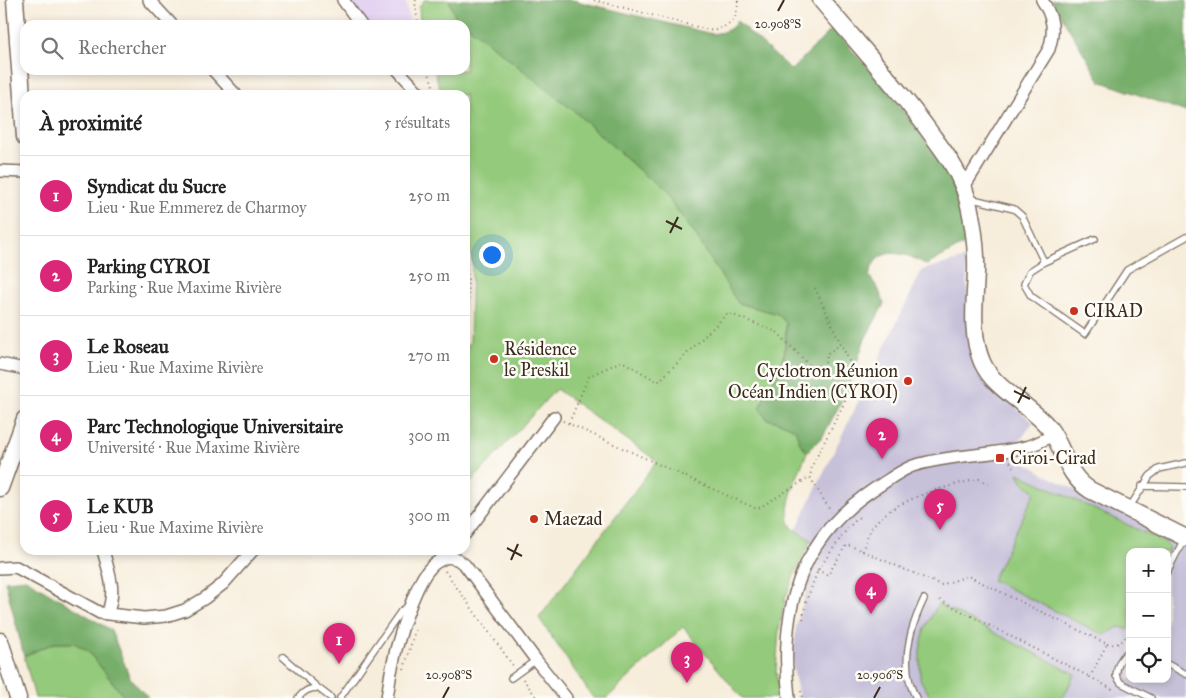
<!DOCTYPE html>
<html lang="fr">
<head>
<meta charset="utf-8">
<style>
	:root { --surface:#fff; --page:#f2f2f2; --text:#222; --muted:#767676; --line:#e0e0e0; --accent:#db2777 }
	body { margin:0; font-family:"IM FELL Great Primer",serif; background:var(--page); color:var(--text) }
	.controls { position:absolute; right:15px; bottom:15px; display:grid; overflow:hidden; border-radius:10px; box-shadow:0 2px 8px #0003 }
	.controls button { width:45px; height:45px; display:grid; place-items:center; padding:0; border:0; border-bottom:1px solid var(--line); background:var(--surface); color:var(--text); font:25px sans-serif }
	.you { position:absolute; left:491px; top:254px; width:18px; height:18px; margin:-12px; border:4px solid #fff; border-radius:50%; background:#1a73e8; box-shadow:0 0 0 8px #1a73e833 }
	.badge { display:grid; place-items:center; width:32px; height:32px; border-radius:50%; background:var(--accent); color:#fff; font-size:16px; font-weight:700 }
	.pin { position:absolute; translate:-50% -41px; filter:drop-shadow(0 1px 2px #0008) }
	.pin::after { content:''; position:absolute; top:26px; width:18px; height:15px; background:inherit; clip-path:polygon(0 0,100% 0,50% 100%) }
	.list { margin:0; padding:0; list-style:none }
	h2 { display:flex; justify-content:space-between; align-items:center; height:65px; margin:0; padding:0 20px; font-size:21px }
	h2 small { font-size:16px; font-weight:400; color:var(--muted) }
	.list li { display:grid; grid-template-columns:32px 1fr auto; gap:15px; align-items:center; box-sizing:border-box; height:80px; padding:0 20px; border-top:1px solid var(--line) }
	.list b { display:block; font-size:19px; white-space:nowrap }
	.list p { margin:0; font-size:16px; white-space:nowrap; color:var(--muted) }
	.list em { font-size:16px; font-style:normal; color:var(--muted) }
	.icon { flex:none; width:28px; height:28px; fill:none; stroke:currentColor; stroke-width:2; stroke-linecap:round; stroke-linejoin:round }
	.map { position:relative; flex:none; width:1186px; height:698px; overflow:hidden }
	.search { position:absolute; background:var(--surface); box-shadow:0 2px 8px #0003; left:20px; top:20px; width:450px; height:55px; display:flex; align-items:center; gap:12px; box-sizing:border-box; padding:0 18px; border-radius:15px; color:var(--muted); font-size:19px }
	.panel { position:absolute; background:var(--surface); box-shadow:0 2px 8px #0003; left:20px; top:90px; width:450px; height:465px; border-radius:15px }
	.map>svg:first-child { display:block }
	.built { fill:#e4d3f1 }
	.industrial { fill:#c6c0d9; fill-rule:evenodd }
	.green { fill:#94ca7b; stroke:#687a4c }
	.forest { fill:#77ae6b; stroke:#596c44 }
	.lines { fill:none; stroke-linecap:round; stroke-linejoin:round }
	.lane-casing { stroke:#7d6e60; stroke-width:8 }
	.street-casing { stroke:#7d6e60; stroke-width:14 }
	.secondary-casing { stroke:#7d6e60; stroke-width:19 }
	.path { stroke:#7d6e60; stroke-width:2; stroke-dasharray:1 4; stroke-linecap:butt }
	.lane { stroke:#fff; stroke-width:5.5 }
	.street { stroke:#fff; stroke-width:11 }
	.secondary { stroke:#fff; stroke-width:16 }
	.ticks { fill:none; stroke:#3b2a1e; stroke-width:2 }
	.poi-dot { fill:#c8321e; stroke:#fdfcf7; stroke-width:2 }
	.labels { text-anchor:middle; stroke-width:5; stroke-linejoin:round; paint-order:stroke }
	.poi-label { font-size:18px; fill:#3b2a1e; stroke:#fdfcf7; text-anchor:start }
	.ticks-label { font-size:12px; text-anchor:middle; fill:#3b2a1e; stroke:#fdfcf7; stroke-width:5; stroke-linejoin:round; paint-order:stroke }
</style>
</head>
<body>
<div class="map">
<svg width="1186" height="698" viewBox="0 0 1186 698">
	<rect width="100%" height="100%" fill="#fdfcf7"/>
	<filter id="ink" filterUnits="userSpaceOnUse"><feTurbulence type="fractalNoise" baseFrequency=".02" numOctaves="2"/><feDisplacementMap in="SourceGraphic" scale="10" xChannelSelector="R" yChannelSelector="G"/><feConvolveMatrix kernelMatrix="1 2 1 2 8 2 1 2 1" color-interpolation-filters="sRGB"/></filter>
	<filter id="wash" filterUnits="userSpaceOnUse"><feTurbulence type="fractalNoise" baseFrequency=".0096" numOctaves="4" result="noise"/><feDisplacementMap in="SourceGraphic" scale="20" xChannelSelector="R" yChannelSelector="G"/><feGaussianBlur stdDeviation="1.12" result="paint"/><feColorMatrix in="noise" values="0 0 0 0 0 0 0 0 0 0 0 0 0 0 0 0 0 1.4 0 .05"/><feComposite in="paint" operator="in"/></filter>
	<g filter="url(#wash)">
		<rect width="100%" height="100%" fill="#f7eddb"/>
		<path class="built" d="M353 0H405L411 25H367L350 4Z"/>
		<path class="industrial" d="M966 258 969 343 977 374 1033 422 1011 454 1050 477 1186 545V698H799L793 668 796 627 810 577 824 549 793 536 922 270ZM1130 552H1167V679H1130Z"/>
		<path class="green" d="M424 0H449L455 16 573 110 662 191 693 231 738 303 778 314 786 323 784 353 775 378 764 397 767 419 782 423 795 429 800 443 807 452C801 469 779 512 792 527 796 532 806 536 811 540L796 571 785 599 779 630 776 672 780 698H742L683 627 607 698H593L539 618 657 461 556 389 465 489V352L470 341 472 262 465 218V95H442L434 70H465V25H420L419 7Z
			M1018 473 1166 543 1169 547 1167 555V552H1130V625L1127 629 1119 627 1104 635 992 580 1035 492 1022 481Z
			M938 604 1075 674 1063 698H931L920 679V650L925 628Z
			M54 643H74L88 651 125 698H35L24 656Z"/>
		<path class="forest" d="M449 0H572L712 34C724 32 731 31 737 21L791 70 833 28 895 100 945 167 959 201 966 243 927 265C913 257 888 245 875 262 872 265 871 272 869 276L878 288 884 304 864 341 848 389 823 436 807 452 800 443 795 429 782 423 767 419 760 409C766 390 779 374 784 355 787 345 786 333 786 323L778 314 738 303 693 231 662 191 573 110 455 16Z
			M1052 0H1186V112L1100 81Z
			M26 579 111 630 130 678 148 698H125L88 651 74 643H54L24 656 5 581Z"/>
	</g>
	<g filter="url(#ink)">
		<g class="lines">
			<defs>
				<path id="lane" d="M969 198 1014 209 1022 216 1044 262
					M1095 239 1044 262 1030 271 1024 284 1031 296 1085 334 1127 270 1186 237
					M1142 486 1186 487
					M1129 508 1150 476 1159 469 1186 463
					M1167 572 1184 539
					M1130 651C1121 656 1117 666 1116 676L1121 683 1151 698
					M283 657 318 688
					M1167 664 1186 674
					M511 678 536 660
					M298 698C304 691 309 688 318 688L331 698
					M340 698 401 611 407 607
					M916 698C899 666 909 630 924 599"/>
				<path id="street" d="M149 0 172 25
					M343 0 361 25
					M213 70 236 95
					M398 70 421 95
					M0 171 25 172
					M964 187 1049 49C1055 30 1053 17 1042 0
					M0 364 25 369
					M465 534 554 417
					M103 550C109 574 117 590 107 614
					M447 557 457 559 465 565 536 660 566 698
					M0 568 16 567 100 613 144 618 166 616 185 610 205 598 223 584 253 550
					M387 698C391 664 399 633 412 601 417 589 422 576 431 567 435 562 441 560 447 557
					M789 698C779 612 798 539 874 489 886 482 903 468 916 465 953 454 992 456 1029 446 1037 444 1045 439 1053 435"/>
				<path id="secondary" d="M15 0 25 137
					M821 0C857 43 896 85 929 131 942 149 955 165 963 186 972 208 977 248 976 272 975 301 970 334 982 362 994 390 1031 405 1049 428 1065 449 1065 474 1090 490L1186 538
					M0 488 25 419
					M0 641 18 698"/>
			</defs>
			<use href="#lane" class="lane-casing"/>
			<use href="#street" class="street-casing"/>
			<use href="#secondary" class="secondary-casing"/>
			<path class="path" d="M416 0 415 2 418 25
				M594 0 713 31C732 24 737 21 738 0
				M428 70 436 95
				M465 249C469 274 470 323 465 347
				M815 288 857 378 812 466 810 477 831 512
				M563 421 757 509 810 477
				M569 423 589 376 622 361 658 382 728 313 777 332 808 364 824 367 828 353 841 344
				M1010 462 1013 467
				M862 551C865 544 867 536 871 529 889 500 947 486 979 479L989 484 988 487
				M817 570 828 575 846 545 853 547 941 585 968 576 1107 644 1090 677 1114 690
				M445 571 514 667
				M940 600 1090 677
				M806 602 818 570 847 529 860 516
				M803 619 805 606
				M1107 644C1119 646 1125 640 1130 630
				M404 669 415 630
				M523 679 537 698
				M801 691 802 698"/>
			<use href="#lane" class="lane"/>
			<use href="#street" class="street"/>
			<use href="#secondary" class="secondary"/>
		</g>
	</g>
	<path class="ticks" d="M778 11 784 0M666 221 682 229M670 233 678 217M1014 391 1030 399M1018 403 1026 387M507 548 522 556M511 560 518 544M443 698 449 687M874 698 880 687"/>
	<g class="poi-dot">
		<circle cx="1074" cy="311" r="5"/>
		<circle cx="494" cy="359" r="5"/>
		<circle cx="908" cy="381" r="5"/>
		<rect x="995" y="453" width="10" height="10" rx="2.5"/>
		<circle cx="534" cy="519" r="5"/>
	</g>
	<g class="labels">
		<g class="poi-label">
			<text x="1084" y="317">CIRAD</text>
			<text x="504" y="355">Résidence<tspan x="504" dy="21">le Preskil</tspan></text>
			<text x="898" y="377" text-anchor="end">Cyclotron Réunion<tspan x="898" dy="21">Océan Indien (CYROI)</tspan></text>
			<text x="1010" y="464">Ciroi-Cirad</text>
			<text x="544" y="525">Maezad</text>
		</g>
	</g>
	<g class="ticks-label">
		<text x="778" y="28">20.908°S</text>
		<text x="449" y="679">20.908°S</text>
		<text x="880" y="679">20.906°S</text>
	</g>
</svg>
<div class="controls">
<button>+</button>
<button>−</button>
<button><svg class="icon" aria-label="locate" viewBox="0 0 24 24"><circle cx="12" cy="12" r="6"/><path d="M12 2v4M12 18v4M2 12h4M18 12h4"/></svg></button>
</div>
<div class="you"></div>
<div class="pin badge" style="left:339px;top:664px">1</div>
<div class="pin badge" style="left:882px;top:459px">2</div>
<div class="pin badge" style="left:687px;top:683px">3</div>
<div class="pin badge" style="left:871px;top:614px">4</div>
<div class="pin badge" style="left:940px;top:530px">5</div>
<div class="search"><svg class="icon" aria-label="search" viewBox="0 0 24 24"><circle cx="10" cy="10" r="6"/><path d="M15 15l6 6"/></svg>Rechercher</div>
<section class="panel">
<h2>À proximité<small>5 résultats</small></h2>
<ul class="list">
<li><span class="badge">1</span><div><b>Syndicat du Sucre</b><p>Lieu · Rue Emmerez de Charmoy</p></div><em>250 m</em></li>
<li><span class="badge">2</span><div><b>Parking CYROI</b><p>Parking · Rue Maxime Rivière</p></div><em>250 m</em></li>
<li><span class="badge">3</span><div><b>Le Roseau</b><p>Lieu · Rue Maxime Rivière</p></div><em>270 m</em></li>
<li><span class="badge">4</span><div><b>Parc Technologique Universitaire</b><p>Université · Rue Maxime Rivière</p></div><em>300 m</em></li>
<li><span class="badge">5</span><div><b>Le KUB</b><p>Lieu · Rue Maxime Rivière</p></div><em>300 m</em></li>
</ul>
</section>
</div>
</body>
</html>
